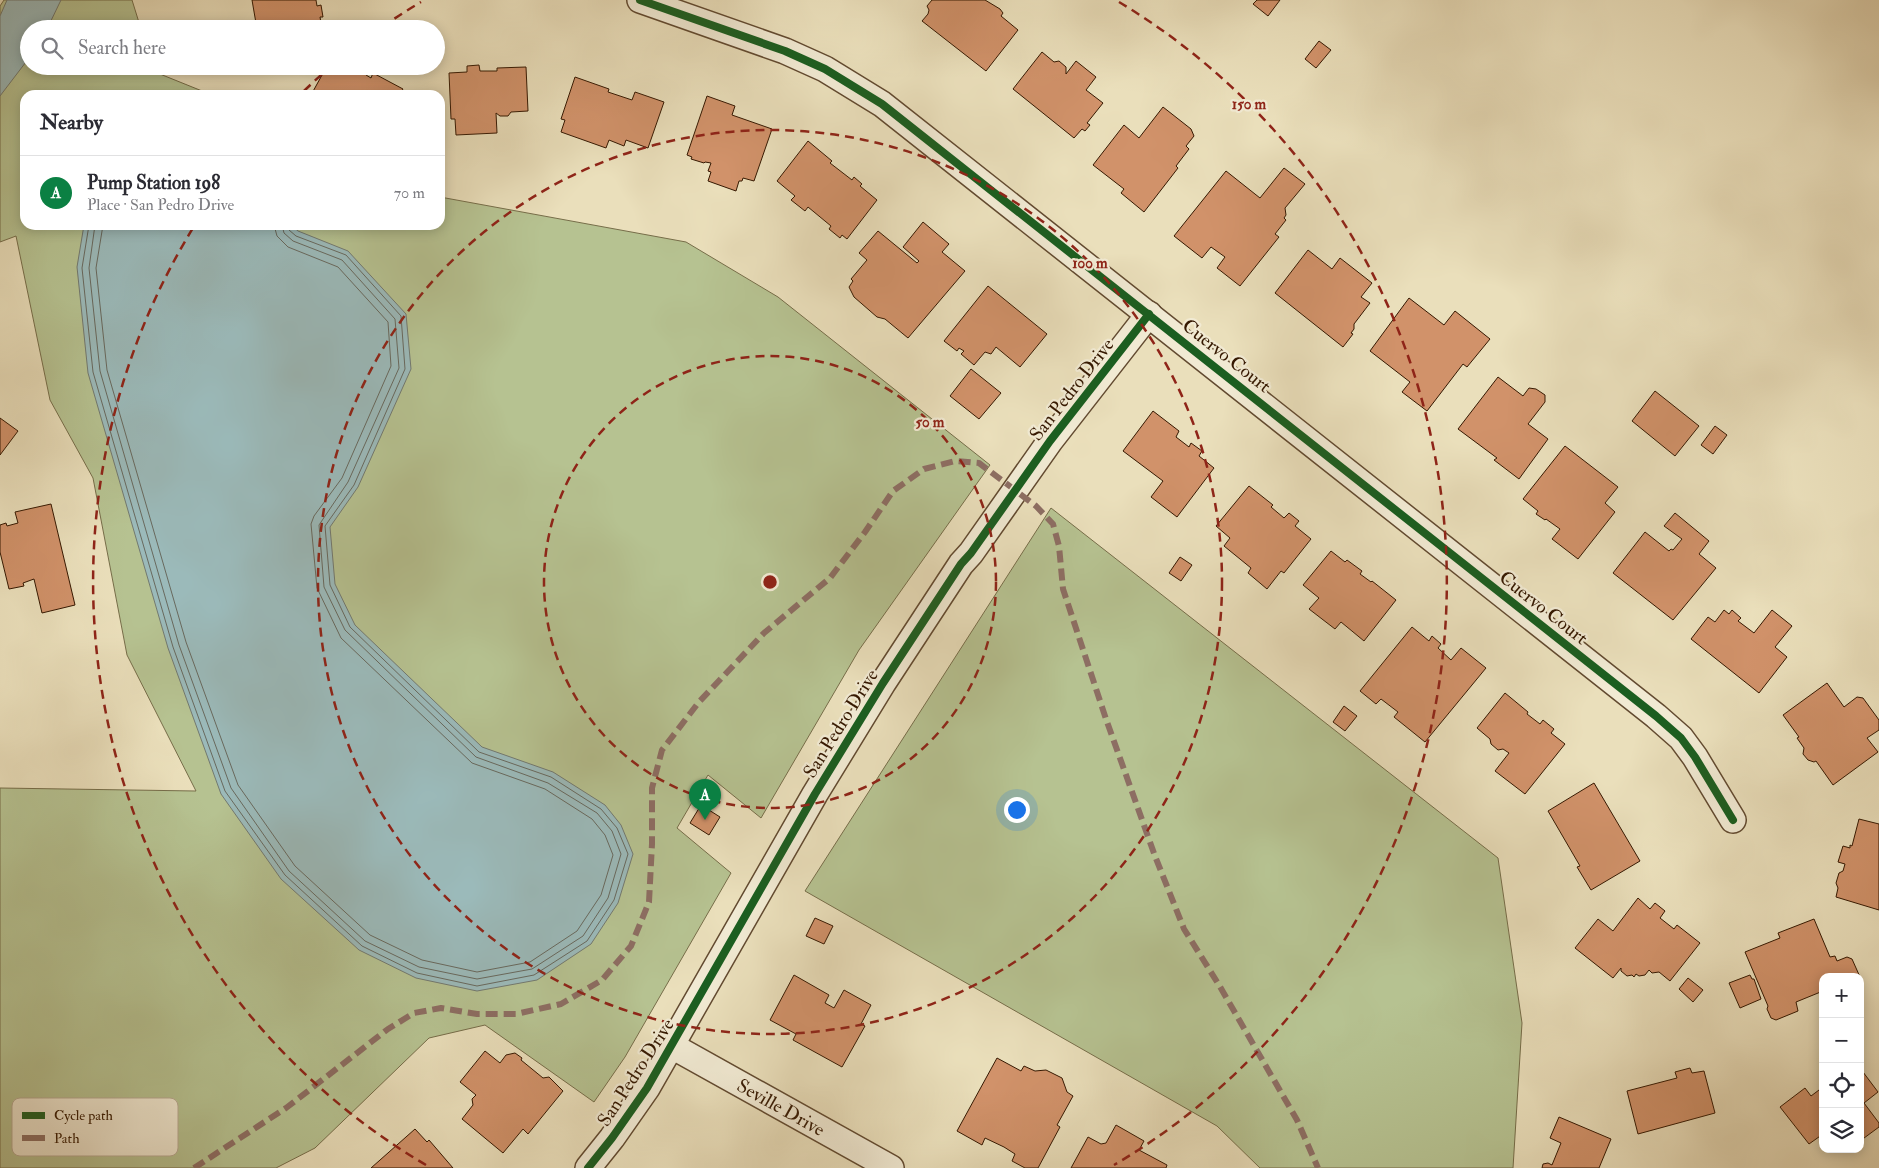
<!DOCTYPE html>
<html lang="en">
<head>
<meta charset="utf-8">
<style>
	:root { --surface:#fff; --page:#f7f7f7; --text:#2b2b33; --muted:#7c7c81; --line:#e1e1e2; --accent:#0b8043 }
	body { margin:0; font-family:"IM FELL Double Pica",serif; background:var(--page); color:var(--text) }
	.controls { position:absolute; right:15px; bottom:15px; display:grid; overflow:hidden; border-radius:10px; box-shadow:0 2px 12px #0003 }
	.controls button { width:45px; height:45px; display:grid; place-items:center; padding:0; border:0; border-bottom:1px solid var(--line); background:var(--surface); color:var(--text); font:25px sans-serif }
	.you { position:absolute; left:1016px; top:809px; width:18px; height:18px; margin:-12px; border:4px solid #fff; border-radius:50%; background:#1a73e8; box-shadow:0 0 0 8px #1a73e833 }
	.badge { display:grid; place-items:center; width:32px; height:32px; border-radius:50%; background:var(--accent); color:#fff; font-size:16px; font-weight:700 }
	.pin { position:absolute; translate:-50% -41px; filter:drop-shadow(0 1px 2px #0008) }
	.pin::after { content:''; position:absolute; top:26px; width:18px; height:15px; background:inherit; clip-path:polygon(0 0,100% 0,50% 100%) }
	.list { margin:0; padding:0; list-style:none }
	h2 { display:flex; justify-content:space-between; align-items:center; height:65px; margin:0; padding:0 20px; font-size:21px }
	h2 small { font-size:16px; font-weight:400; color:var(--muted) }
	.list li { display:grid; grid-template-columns:32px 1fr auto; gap:15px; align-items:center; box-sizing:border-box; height:75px; padding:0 20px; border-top:1px solid var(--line) }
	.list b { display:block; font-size:19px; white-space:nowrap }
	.list p { margin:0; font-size:16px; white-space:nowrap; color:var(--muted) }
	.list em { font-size:16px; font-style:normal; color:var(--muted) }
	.icon { flex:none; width:28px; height:28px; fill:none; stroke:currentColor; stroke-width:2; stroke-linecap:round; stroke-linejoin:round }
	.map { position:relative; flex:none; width:1879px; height:1168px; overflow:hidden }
	.search { position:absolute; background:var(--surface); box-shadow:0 2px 12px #0003; left:20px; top:20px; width:425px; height:55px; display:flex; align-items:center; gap:12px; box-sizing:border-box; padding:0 18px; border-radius:28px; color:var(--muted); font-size:19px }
	.panel { position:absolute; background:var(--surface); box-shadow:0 2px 12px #0003; left:20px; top:90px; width:425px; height:140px; border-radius:15px }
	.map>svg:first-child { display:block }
	.green { fill:#b6c291; stroke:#766d49 }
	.water { fill:#9bbaba; stroke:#727970 }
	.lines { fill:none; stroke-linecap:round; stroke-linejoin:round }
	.shore { stroke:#68695e; stroke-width:1 }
	.building { fill:#d1926a; stroke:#351801 }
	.street-casing { stroke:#624a30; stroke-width:28 }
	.street { stroke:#f1ead3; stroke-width:25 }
	.quiet { stroke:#8d6e63; stroke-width:6; stroke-dasharray:12 6; stroke-linecap:butt }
	.cycleway-casing { stroke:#f1ead3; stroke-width:11 }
	.cycleway { stroke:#1b5e20; stroke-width:8 }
	.ring { fill:none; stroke:#8f2418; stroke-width:2.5; stroke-dasharray:9 6 }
	.labels { text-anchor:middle; stroke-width:4.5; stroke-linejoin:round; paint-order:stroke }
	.street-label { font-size:19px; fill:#351801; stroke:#f1ead3 }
	.key { fill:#f1ead3; stroke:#b9ab94; stroke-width:1 }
	.key-label { font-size:14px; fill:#351801 }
	.centre { fill:#8f2418; stroke:#f1ead3; stroke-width:2.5 }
	.ring-label { font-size:15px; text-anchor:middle; font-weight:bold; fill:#8f2418; stroke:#f1ead3; stroke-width:4.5; stroke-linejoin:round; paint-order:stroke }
</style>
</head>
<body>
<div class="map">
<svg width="1879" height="1168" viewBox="0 0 1879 1168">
	<rect width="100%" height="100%" fill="#eadfbb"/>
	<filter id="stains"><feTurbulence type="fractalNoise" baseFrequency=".004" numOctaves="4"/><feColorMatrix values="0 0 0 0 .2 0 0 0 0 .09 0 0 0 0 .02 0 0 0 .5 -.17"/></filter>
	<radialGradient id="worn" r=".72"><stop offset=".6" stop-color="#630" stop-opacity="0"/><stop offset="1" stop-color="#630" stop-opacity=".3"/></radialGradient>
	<path class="green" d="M4 0H132L141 29H29V66H153L155 72 212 95H25V225H440V197L686 242 778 297 990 465 859 650 761 818 708 775 677 828 731 873 625 1057 594 1102 485 1025 429 1038 315 1148 276 1168H0V788L196 791 127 655 93 478 50 400 16 236 0 242V6Z
		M1051 508 1498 858 1522 1023 1513 1168H1260L1217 1126 805 891Z"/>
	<path class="water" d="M7 0H61L47 29H29V58L0 96V16Z
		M84 225H291L298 231 348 251 406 314 411 369 358 487 330 527 335 584 355 625 482 747 553 772 605 805 621 825 633 854 618 903 591 944 537 980 477 991 416 978 359 950 281 879 221 794 168 648 88 373 77 267Z"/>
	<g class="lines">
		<path class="shore" d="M89 225 82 268 93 372 173 647 225 791 285 875 362 946 417 973 477 986 534 975 587 941 614 900 628 854 617 828 601 809 551 777 479 752 350 627 330 585 325 526 354 485 405 369 401 316 346 255 296 236 289 230 288 225
			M95 225 89 268 100 371 179 645 231 788 289 871 365 941 419 967 477 979 532 969 583 936 608 898 621 854 612 831 597 813 548 783 476 757 345 630 324 587 319 525 348 482 399 368 395 319 342 260 293 241 284 233 282 225
			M103 225 96 268 107 370 186 642 238 785 295 866 370 935 422 960 477 972 530 962 577 931 601 895 613 855 605 835 592 819 545 789 472 763 341 638 317 588 311 524 314 516 342 478 391 366 388 322 338 267 288 247 277 236 274 225"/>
	</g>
	<path class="building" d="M252 0H316L317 6 321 5 323 17H320L322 29H257Z
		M932 0H985L1000 9 1003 13 1001 16 1018 30 986 71 922 21 928 14 929 10 927 6Z
		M1257 0H1280L1268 16 1253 4Z
		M1319 41 1331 50 1316 68 1305 59Z
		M1042 52 1054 62 1059 61 1066 67V74L1076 61 1096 77 1086 90 1103 103 1087 123 1090 125 1085 131 1082 129 1074 138 1013 89Z
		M479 65 480 71H497V68L526 67 528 111 511 112 508 116H500L496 113 497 133 456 135 455 119H451L449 73 467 72V66Z
		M327 66H364L369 69 366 75 371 78 373 73 403 89 399 95H311Z
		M575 77 609 89 608 92 632 100 635 92 664 102 648 148 626 140 624 146 609 140 606 148 561 132 565 120 561 119Z
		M707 96 735 106 732 115 772 129 754 181 743 178 742 181H739L736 191 708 181 711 172 708 171 711 163 705 162 704 163 691 159 692 157 687 155Z
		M1163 107 1191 129 1194 136 1186 146 1189 149 1176 166 1178 168 1144 212 1121 193 1124 189 1093 165 1124 125 1139 138Z
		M808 141 832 161 830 163 852 180 854 177 862 184 860 186 877 200 847 239 842 235 840 238 829 229 831 226 808 207 805 211 791 200 795 196 777 181Z
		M1284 168 1305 184 1285 208 1286 215 1284 218 1286 220 1275 234 1279 237 1240 286 1217 268 1225 257 1211 247 1202 258 1174 236 1226 171 1260 198Z
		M923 222 949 244 942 252 965 271 908 338 885 319 877 317 854 297 849 287 853 281 851 279 867 260 859 253 878 231 917 263 919 261 903 247Z
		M1308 250 1332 269 1340 258 1372 283 1361 297 1370 303 1354 324V329L1351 333 1353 334 1343 347 1275 293Z
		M988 286 1047 334 1020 367 996 347 991 354 985 352 974 365 961 354 964 351 959 348 957 351 944 341Z
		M1409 298 1444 325 1455 311 1490 339 1467 367 1463 364 1427 411 1402 392 1410 382 1370 351Z
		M971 369 1001 393 979 419 950 396Z
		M1498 377 1523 396 1529 388 1536 389 1545 395V402L1528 424 1548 439 1519 479 1494 460 1497 458 1458 429Z
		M1655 391 1699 426 1675 456 1632 421Z
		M1153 411 1179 431 1176 437 1189 447 1191 443 1202 451 1199 456 1214 468 1177 517 1151 497 1163 481 1123 451Z
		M0 418 18 431 0 455Z
		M1715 426 1727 435 1713 454 1701 445Z
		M1565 446 1618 487 1605 503 1615 512 1578 559 1552 539 1560 529 1546 519 1545 520 1536 514 1538 511 1523 499Z
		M1249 486 1273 505 1271 507 1284 518 1289 513 1299 521 1295 526 1311 539 1284 573 1281 571 1267 589 1248 573 1251 568 1224 546 1230 538 1216 526Z
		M51 504 75 605 42 613 34 579 23 583 24 586 9 589 0 552V525L6 523 7 526 18 523 15 512Z
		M1675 513 1709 541 1699 554 1716 568 1673 620 1613 573 1645 532 1669 551 1671 549 1673 550 1682 539 1664 526Z
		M1331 551 1345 562 1347 560 1362 571 1360 574 1371 582 1372 581 1396 600 1364 641 1341 622 1335 629 1309 609 1319 598 1303 585Z
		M1180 557 1192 565 1181 581 1169 573Z
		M1724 610 1729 614 1732 610 1741 618 1738 621 1754 633 1772 610 1792 626 1775 647 1787 657 1759 693 1691 639 1708 617 1715 622Z
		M1412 627 1429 641 1432 636 1441 644 1438 648 1451 660 1461 648 1486 668 1425 742 1394 717 1398 712 1381 699 1376 704 1360 691Z
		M1827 683 1844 707 1857 697 1863 698 1879 720V730L1867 738 1878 752 1833 785 1816 761 1814 762 1808 760 1803 754 1804 748 1797 738 1799 737 1783 715Z
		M1505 693 1528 712 1527 714 1540 724 1543 720 1554 729 1551 733 1565 744 1525 794 1495 771 1509 753 1503 749 1498 750 1491 744 1490 739 1477 728Z
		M1344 706 1357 716 1345 731 1333 722Z
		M1594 783 1640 861 1591 890 1577 867 1580 866 1548 811Z
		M701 805 720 817 709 835 690 823Z
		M1859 819 1879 824V910L1836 897 1838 888 1836 883 1839 873 1843 871 1845 864 1838 862 1843 846 1850 848V845L1852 846Z
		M1638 898 1650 909 1655 903 1665 911 1660 918 1674 929 1677 925 1700 943 1670 981 1659 972 1652 973 1649 970 1645 975 1639 976 1636 974 1634 977 1632 975 1627 976 1621 971V968L1613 978 1575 948 1598 919 1613 931Z
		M815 918 833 926 824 944 806 936Z
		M1814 919 1830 957 1835 956 1837 961 1847 957 1852 959 1860 977H1823V991L1796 1002 1798 1011 1776 1020 1771 1018 1767 1009 1768 1006 1745 952 1780 938 1778 933Z
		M794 975 829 995 825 1003 834 1008 844 990 871 1005 861 1024 865 1026 842 1067 793 1040 796 1034 770 1020Z
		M1750 975 1752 979H1754L1761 999 1740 1008 1729 983Z
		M1688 978 1703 990 1693 1002 1679 989Z
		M485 1051 500 1063 506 1055 515 1053 522 1058 521 1060 543 1078 549 1077 563 1091 528 1134 523 1129 503 1153 462 1119 473 1105 472 1099 476 1095 460 1082Z
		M997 1058 1021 1071 1024 1066 1035 1071 1046 1070 1062 1078 1067 1092 1073 1096 1057 1125 1060 1127 1038 1168H1025L1012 1161 1015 1154 1004 1147 985 1138 982 1145 957 1131Z
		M1690 1068 1692 1073 1704 1071 1715 1113 1638 1134 1627 1091 1677 1078 1675 1072Z
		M1863 1072 1878 1092 1864 1103 1879 1123V1127L1860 1141V1074Z
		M1823 1087V1134L1809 1144 1780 1107 1805 1088 1811 1096Z
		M1559 1117 1611 1139 1599 1168H1542L1543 1164 1548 1163 1552 1165 1561 1143 1550 1138Z
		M1116 1125 1144 1141 1139 1150 1167 1165 1166 1168H1071L1088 1137 1101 1144 1106 1143Z
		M415 1129 427 1142 429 1140 453 1168H371Z"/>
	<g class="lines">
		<defs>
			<g id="street">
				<path d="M640 0 785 51 825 69 882 104 1656 716 1681 738 1695 757 1733 820"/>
				<path id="s1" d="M672 1046 891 1168"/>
				<path d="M588 1168 612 1138 647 1088 815 794 883 683 961 564 971 553 1050 441 1149 314"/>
			</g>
		</defs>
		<use href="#street" class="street-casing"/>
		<use href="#street" class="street"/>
		<path class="quiet" d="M194 1168 286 1108 388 1029 414 1013 441 1008 477 1014H516L561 1004 602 980 631 946 649 902 652 844V788L662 750 699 702 764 633 830 578 865 532 893 491 924 469 955 461 979 463 1036 506 1053 524 1059 546 1063 589 1106 719 1155 856 1184 929 1219 985 1297 1120 1318 1168"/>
		<defs>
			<path id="cycleway" d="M640 0 785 51 825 69 882 104 1656 716 1681 738 1695 757 1733 820
				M588 1168 612 1138 647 1088 815 794 883 683 961 564 971 553 1050 441 1149 314"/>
		</defs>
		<use href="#cycleway" class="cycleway-casing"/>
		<use href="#cycleway" class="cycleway"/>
	</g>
	<g class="ring">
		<circle cx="770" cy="582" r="226"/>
		<circle cx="770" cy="582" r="452"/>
		<path d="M426 1165A677 677 0 0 1 193 228M304 91A677 677 0 0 1 330 67M382 27A677 677 0 0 1 421 2M1119 2A677 677 0 0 1 1114 1165"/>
	</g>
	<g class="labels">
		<g class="street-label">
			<text transform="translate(1227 355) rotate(38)" y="7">Cuervo Court</text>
			<text transform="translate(1071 389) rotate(-52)" y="7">San Pedro Drive</text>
			<text transform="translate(1544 607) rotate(38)" y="7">Cuervo Court</text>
			<text transform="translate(840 723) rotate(-58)" y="7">San Pedro Drive</text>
			<text transform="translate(635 1072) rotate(-57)" y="7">San Pedro Drive</text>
			<text dy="7" stroke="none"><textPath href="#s1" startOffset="125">Seville Drive</textPath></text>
		</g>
	</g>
	<rect x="12" y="1098" width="166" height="58" rx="8" class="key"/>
	<rect x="22" y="1112" width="23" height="7" fill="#1b5e20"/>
	<rect x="22" y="1135" width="23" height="6" fill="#8d6e63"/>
	<g class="key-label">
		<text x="54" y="1120">Cycle path</text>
		<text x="54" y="1143">Path</text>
	</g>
	<circle cx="770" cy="582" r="8" class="centre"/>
	<g class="ring-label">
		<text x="1249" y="109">150 m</text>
		<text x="1090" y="268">100 m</text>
		<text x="930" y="427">50 m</text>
	</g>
	<rect width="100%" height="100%" filter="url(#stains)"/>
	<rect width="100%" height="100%" fill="url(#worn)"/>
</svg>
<div class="controls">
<button>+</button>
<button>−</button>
<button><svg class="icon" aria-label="locate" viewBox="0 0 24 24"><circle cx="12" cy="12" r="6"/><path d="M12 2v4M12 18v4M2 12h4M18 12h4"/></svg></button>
<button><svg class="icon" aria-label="layers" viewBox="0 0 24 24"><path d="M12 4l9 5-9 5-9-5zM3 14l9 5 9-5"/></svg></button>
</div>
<div class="you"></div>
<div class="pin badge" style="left:705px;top:820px">A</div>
<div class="search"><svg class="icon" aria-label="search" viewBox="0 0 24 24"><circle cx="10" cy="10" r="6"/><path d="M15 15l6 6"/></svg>Search here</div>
<section class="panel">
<h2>Nearby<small></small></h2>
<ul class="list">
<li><span class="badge">A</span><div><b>Pump Station 198</b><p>Place · San Pedro Drive</p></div><em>70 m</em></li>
</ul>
</section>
</div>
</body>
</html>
